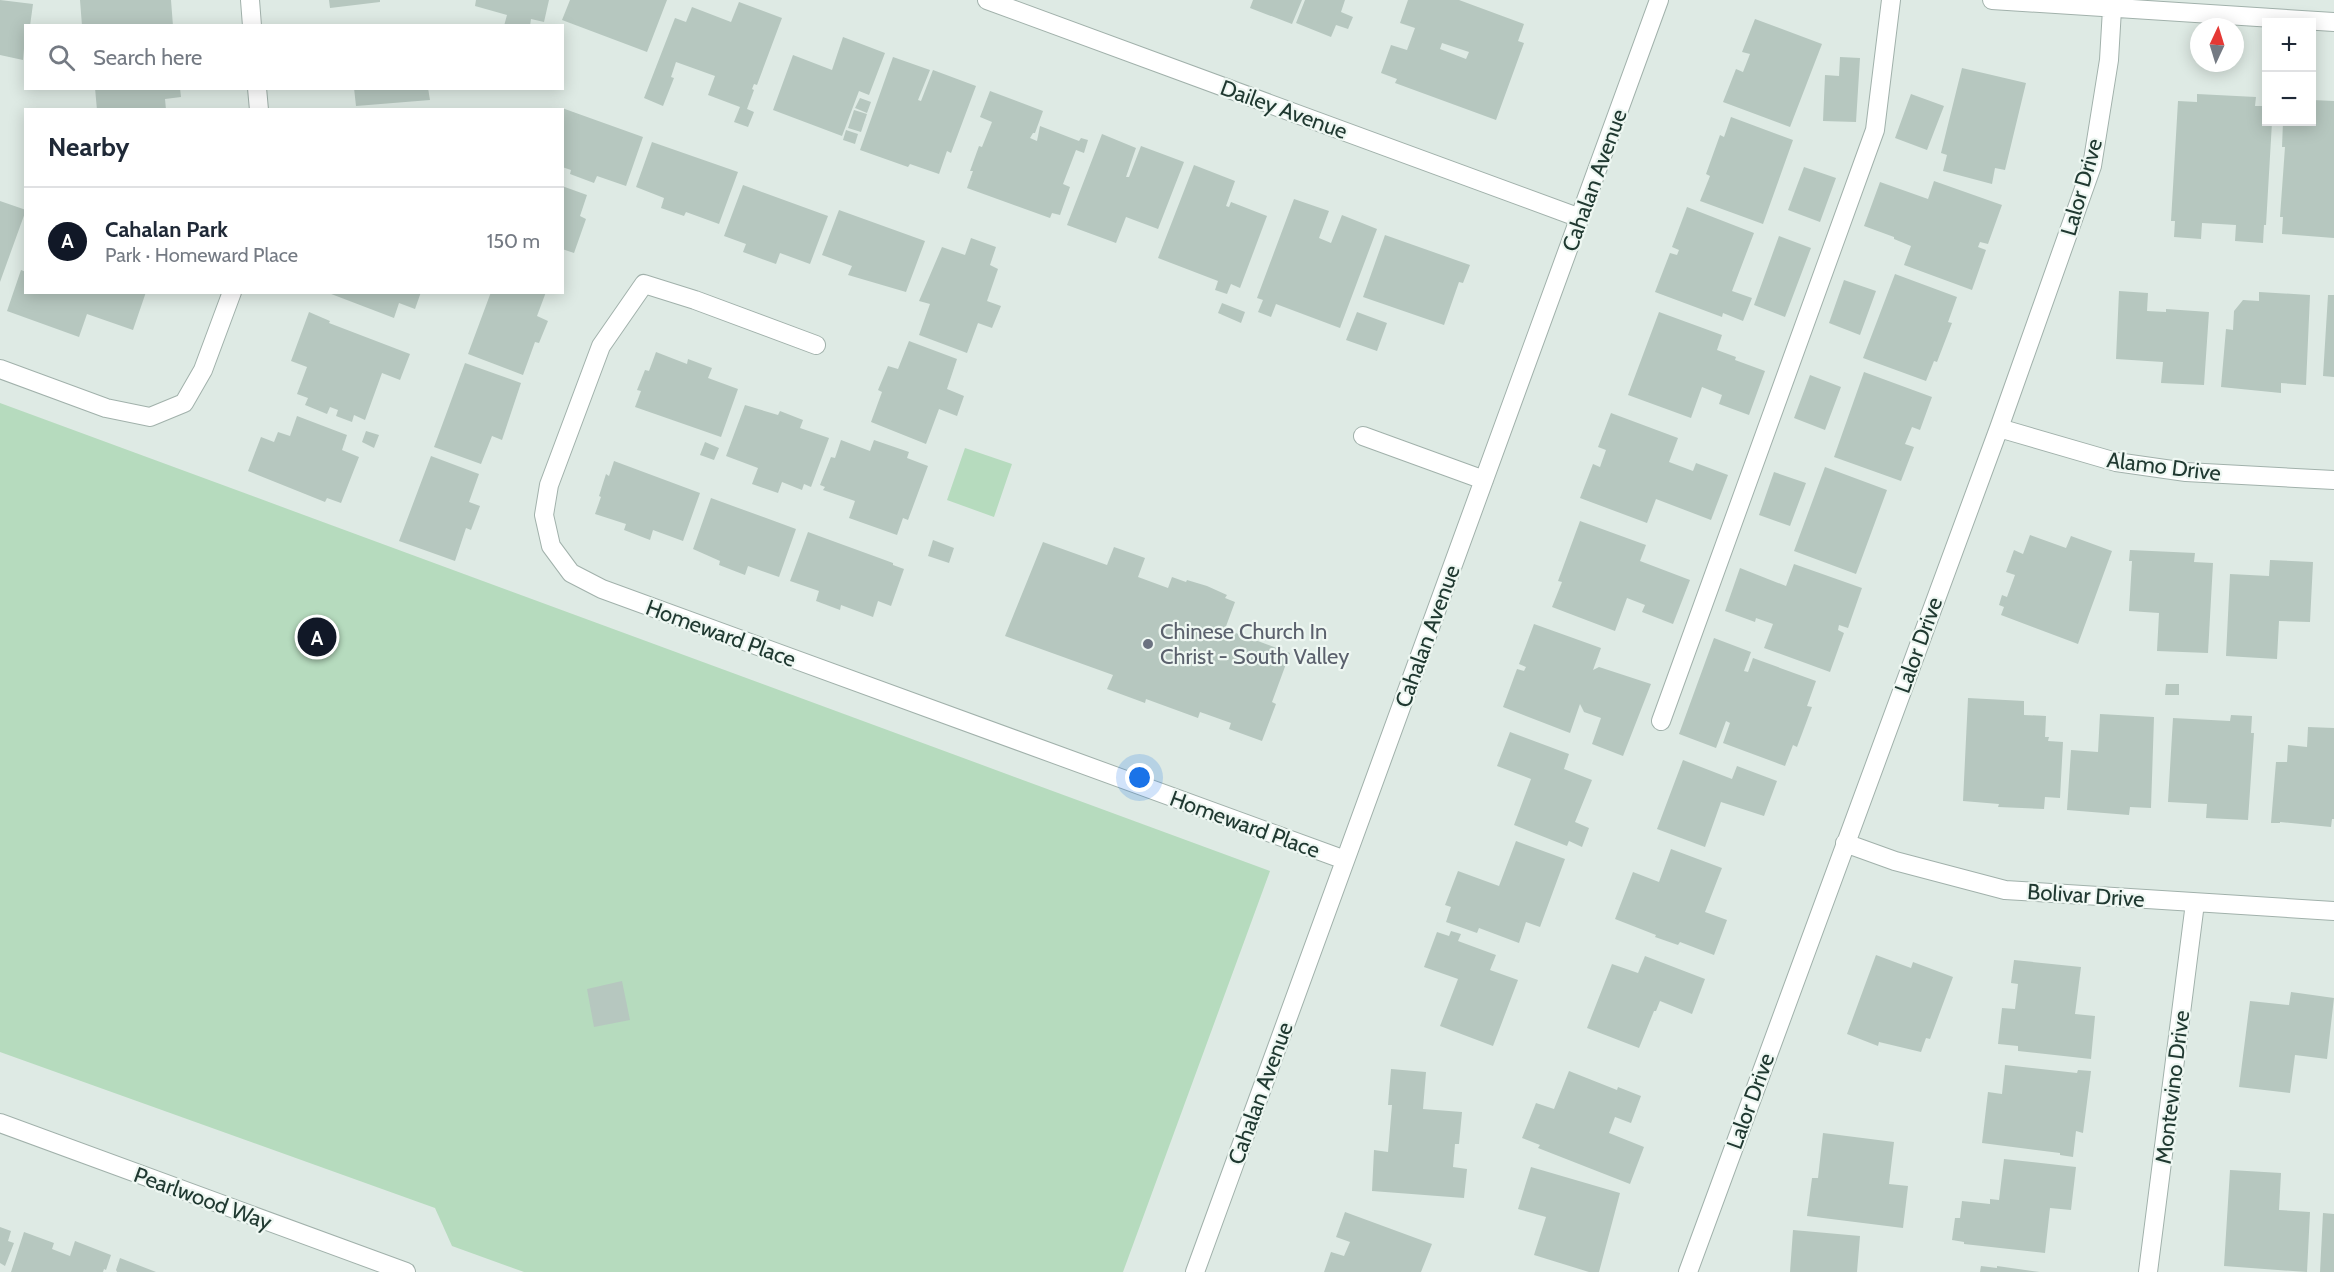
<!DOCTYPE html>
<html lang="en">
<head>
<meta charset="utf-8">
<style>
	:root { --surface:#fff; --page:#f2f2f3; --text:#1f2937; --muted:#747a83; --line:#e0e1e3; --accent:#111827 }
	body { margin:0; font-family:Cabin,sans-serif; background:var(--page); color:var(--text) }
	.controls { position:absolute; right:18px; top:18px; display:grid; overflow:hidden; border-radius:0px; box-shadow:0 3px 15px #0003 }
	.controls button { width:54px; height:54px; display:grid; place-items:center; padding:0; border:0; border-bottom:2px solid var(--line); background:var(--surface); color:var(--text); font:30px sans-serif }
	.compass { position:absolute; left:2190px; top:18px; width:54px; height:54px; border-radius:50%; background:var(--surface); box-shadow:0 3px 15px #0003; rotate:4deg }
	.you { position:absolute; left:1140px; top:778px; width:21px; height:21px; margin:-15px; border:4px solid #fff; border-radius:50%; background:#1a73e8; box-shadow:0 0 0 9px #1a73e833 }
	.badge { display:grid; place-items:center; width:39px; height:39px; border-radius:50%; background:var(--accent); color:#fff; font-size:20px; font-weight:700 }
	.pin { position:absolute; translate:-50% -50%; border:3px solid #fff; box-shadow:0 2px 6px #0006 }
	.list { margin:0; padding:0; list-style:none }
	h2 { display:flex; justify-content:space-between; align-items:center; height:78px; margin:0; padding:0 24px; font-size:26px }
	h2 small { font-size:20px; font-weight:400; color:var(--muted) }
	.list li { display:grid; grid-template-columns:39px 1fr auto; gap:18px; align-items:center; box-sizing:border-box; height:108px; padding:0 24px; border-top:2px solid var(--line) }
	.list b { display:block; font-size:22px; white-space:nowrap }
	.list p { margin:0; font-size:20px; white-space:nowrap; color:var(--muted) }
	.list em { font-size:20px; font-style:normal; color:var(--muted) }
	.icon { flex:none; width:33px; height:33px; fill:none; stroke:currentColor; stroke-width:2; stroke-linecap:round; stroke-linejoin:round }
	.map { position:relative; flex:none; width:2334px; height:1272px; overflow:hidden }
	.search { position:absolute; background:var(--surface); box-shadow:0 3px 15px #0003; left:24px; top:24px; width:540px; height:66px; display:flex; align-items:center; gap:15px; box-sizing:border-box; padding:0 21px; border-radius:0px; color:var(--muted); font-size:22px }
	.panel { position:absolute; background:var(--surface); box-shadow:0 3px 15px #0003; left:24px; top:108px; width:540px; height:186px; border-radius:0px }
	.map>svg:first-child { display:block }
	.green { fill:#b6dbbe }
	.building { fill:#b6c7bf; fill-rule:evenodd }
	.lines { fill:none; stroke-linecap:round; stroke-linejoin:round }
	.minor-casing { stroke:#a1b1ab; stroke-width:20 }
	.minor { stroke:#fff; stroke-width:18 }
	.worship-dot { fill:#6b7280; stroke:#eef7f2; stroke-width:2 }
	.labels { text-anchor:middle; stroke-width:4.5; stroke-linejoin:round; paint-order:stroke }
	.street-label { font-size:22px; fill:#203931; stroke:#eef7f2 }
	.worship-label { font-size:22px; fill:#5b616d; stroke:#eef7f2; text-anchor:start }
</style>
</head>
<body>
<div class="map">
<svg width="2334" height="1272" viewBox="0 0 2334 1272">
	<rect width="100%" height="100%" fill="#deeae4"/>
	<path class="green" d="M0 403 1270 871 1123 1272H524L452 1246 435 1208 0 1052Z
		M965 448 1012 464 994 517 947 500Z"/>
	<path class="building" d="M0 0 33 4 30 26H26L23 60 0 55Z
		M80 0H171L173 26H82Z
		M329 0H380V2L330 8Z
		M476 0H549L544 22 531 19 530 26H504L507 15 475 6Z
		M570 0H667L647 52 562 20Z
		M1253 0H1302L1292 24 1250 8Z
		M1305 0H1345L1341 12 1353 17 1348 29 1336 25 1331 37 1296 23Z
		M1408 0H1459L1524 24 1518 41 1524 43 1496 120 1395 83 1397 79 1381 73 1391 45 1407 50 1415 28 1400 23ZM1442 43 1469 52 1466 59 1440 49Z
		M739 2 782 18 757 85 754 84 752 89 754 90 747 109 754 112 748 127 734 122 740 107 708 95 715 76 676 62 671 77 674 78 663 106 644 98 675 18 686 22 692 7 731 22Z
		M1755 19 1822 44 1790 127 1723 102 1736 69 1743 72 1750 54 1742 52Z
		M843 37 885 53 869 95 859 91 842 136 773 110 793 55 832 70Z
		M893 57 930 70 918 100 921 101 933 70 976 86 951 153 947 151 939 174 910 164 908 167 860 150Z
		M1840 57 1860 58 1856 122 1823 121 1825 75 1839 76Z
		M1962 68 2026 83 2005 170 1995 168 1992 184 1943 171 1947 155 1941 153Z
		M95 88H180L181 97 165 99 166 110H97Z
		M354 88H428L430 100 356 106Z
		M990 91 1043 111 1035 133H1033L1030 138 1037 141 1040 126 1079 141 1081 138 1088 140 1084 153 1076 150 1063 184 1070 187 1060 215 1052 213 1050 218 967 188 973 171H970L979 146 982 147 992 122 980 117Z
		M1911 94 1944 106 1927 150 1895 138Z
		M2197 94 2256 97 2255 106H2266V122H2272L2266 225H2264L2263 243 2235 241 2236 225 2202 223 2201 239 2174 237 2175 221H2171L2178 101 2197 102Z
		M860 98 871 102 867 113 855 108Z
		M2312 100 2334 101V238L2282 234 2283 217H2280L2285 147H2282L2283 122H2312Z
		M562 108 643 137 626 186 597 176 594 183 570 174 571 170 562 167Z
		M854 110 867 114 861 132 848 128Z
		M1731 117 1793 140 1763 224 1700 201 1710 176 1706 174 1720 135 1724 137Z
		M846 130 858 134 855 144 843 140Z
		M1102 134 1136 148 1126 177H1129L1141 146 1184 162 1158 229 1126 217 1116 243 1067 225Z
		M652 142 738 172 719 224 686 212 684 216 661 208 664 198 636 187Z
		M1194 165 1235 181 1226 206 1229 207 1231 202 1267 216 1240 288 1231 284 1227 294 1215 290 1218 281 1158 258Z
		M1804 167 1836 178 1820 222 1788 210Z
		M1934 181 2002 205 1988 244 1980 242 1978 247 1986 250 1972 290 1904 265 1911 246 1894 239V237L1864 226 1880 182 1928 199Z
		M743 185 828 216 810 264 780 253 776 264 743 252 746 244 724 236Z
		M562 186 587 195 580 216 586 219 574 253 562 249Z
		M1294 199 1329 211 1319 238 1331 243 1342 215 1377 229 1340 328 1276 304 1271 317 1258 312 1263 300 1257 298Z
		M0 201 26 210 0 282Z
		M1687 207 1754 233 1732 291 1752 298 1743 321 1723 313 1722 317 1655 292 1670 253 1677 255 1679 250 1672 247Z
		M839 210 925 241 906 292 848 275 852 266 822 255Z
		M1385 235 1470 265 1463 283 1459 282 1444 325 1363 297Z
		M1779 236 1811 248 1785 317 1754 305Z
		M971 238 996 247 990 265 998 269 987 301 1001 306 992 328 978 323 967 353 919 335 930 304 919 301 942 247 965 255Z
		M21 270 26 272V292H146L133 330 87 314 79 337 7 311Z
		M1895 274 1957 297 1948 322 1952 323 1937 362 1934 361 1926 381 1863 358Z
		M1844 280 1876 291 1860 335 1829 323Z
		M2119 291 2148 293 2147 311 2166 312V309L2209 312 2204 385 2161 383 2163 362 2116 359Z
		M326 292H421L415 309 399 303 394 318Z
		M491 292H546L537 316 548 321 539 343 535 342 523 375 468 354Z
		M2259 292 2310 295 2306 385 2281 383V393L2221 387 2226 329 2233 330 2234 311 2243 300 2259 301Z
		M2328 295H2334V377L2323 376Z
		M1222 303 1245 312 1241 323 1218 313Z
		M309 312 330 321 329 323 410 354 400 380 382 373 365 420 354 415 352 422 336 416 338 410 330 407 327 414 305 405 308 398 297 394 307 367 291 361Z
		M1357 312 1387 323 1377 351 1346 340Z
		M1659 312 1722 335 1717 350 1736 357 1735 360 1765 371 1749 415 1719 404 1722 395 1702 387 1691 418 1628 395Z
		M909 341 957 359 947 389 964 396 957 416 939 409 926 444 871 422 882 392 878 390 888 366 898 369Z
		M656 352 687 364 688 359 712 368 708 378 738 389 721 437 635 407 641 391 637 390 645 370 649 371Z
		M465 363 521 383 502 440 492 436 481 464 434 447Z
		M1864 372 1932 397 1920 430 1912 427 1905 444 1914 447 1901 481 1834 457Z
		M1810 375 1841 387 1825 430 1794 418Z
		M745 405 778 415 780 411 803 420 800 428 829 438 811 487 804 484 802 490 782 482 778 493 752 484 758 468 726 456Z
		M1611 413 1678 438 1669 462 1693 471 1696 463 1728 475 1711 520 1656 499 1647 523 1580 498 1593 464 1600 467 1606 450 1598 447Z
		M297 416 347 435 342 450 359 457 341 503 327 498 325 502 248 471 261 437 274 442 278 432 290 436Z
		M366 431 379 435 374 448 362 442Z
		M841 440 870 451 874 440 909 452 907 458 928 466 908 520 903 518 897 535 849 518 855 501 823 490 825 487 820 485 831 457 835 458Z
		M705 442 719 448 714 460 700 455Z
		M431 456 479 474 469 502 480 506 471 530 466 528 455 561 399 541Z
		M614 461 700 493 683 541 653 530 650 540 624 530 626 524 595 514 601 497 599 496 606 474 609 476Z
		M1825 467 1887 490 1856 574 1794 551Z
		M1774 472 1806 483 1790 526 1759 515Z
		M711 498 796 529 779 577 748 566 745 575 719 565 720 561 693 549Z
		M1580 521 1646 545 1640 561 1690 580 1673 624 1642 612 1645 605 1627 598 1615 631 1552 607 1562 582 1558 581Z
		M808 532 893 563V565L904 569 891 606 878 601 873 617 841 605 840 610 816 601 819 591 790 581Z
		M2030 535 2066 548 2071 536 2112 551 2078 644 2001 615 2004 607 1999 605 2002 595 2007 597 2015 575 2006 572 2014 550 2023 554Z
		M933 540 954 548 949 563 928 556Z
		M1043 542 1107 565 1114 547 1145 558 1138 577 1168 588 1172 577 1186 582 1187 580 1207 586 1227 595 1225 598 1235 602 1225 629 1290 653 1272 702 1276 704 1262 741 1229 729 1231 723 1200 712 1198 718 1146 699 1145 703 1107 689 1113 675 1005 636Z
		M2130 550 2195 553 2194 562 2213 563 2208 653 2157 651 2159 613 2129 611 2132 561H2129Z
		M2270 560 2313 562 2310 622 2279 621 2277 659 2226 656 2230 574 2269 576Z
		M1794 564 1862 588 1848 628 1839 625 1838 630 1844 633 1830 672 1764 648 1773 624 1756 618 1755 622 1725 611 1740 568 1786 586Z
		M1534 624 1601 648 1593 670 1599 667 1651 684 1623 756 1592 744 1601 718 1584 712 1580 704 1570 733 1503 707 1517 669 1524 671 1526 667 1519 664Z
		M1714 638 1751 652 1744 671 1748 672 1753 658 1816 681 1807 706 1812 707 1797 747 1793 745 1785 766 1723 743 1730 723 1726 721 1716 748 1679 734Z
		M2166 684H2179V695H2165Z
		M1968 698 2024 701V715L2046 716 2045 737H2049L2048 741 2063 742 2060 798 2045 797 2044 809 1998 807 1999 804 1963 801Z
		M2100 714 2154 717 2151 808 2130 807 2129 815 2067 810 2071 750 2098 752Z
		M2231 715 2252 716 2251 733H2254L2248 820 2206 818 2207 804 2168 802 2173 718 2230 721Z
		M2308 727 2334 728V819H2332L2331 827 2280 822V823H2271L2276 762H2287L2288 745 2307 747Z
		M1510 732 1569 754 1564 769 1592 780 1575 822 1589 828 1582 847 1569 841 1567 846 1514 825 1531 779 1497 766Z
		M1683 760 1732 779 1737 766 1777 781 1764 816 1721 802 1705 847 1657 829Z
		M1516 841 1565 859 1540 927 1526 922 1519 943 1479 928 1477 933 1446 922 1451 907 1445 905 1458 871 1499 886Z
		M1671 849 1722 868 1705 912 1727 920 1714 955 1680 942 1678 945 1655 937 1656 935 1615 919 1633 872 1659 882Z
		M1451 931 1461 934 1458 941 1496 955 1490 970 1518 980 1493 1046 1440 1026 1458 979 1424 967 1437 932 1449 936Z
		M1876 955 1911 968 1913 962 1953 977 1930 1039 1926 1038 1921 1052 1879 1042 1878 1046 1847 1034Z
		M1645 956 1705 979 1692 1014 1660 1001 1656 1011H1654L1639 1048 1587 1028 1612 964 1638 973Z
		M2014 960 2081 967 2075 1014 2095 1016 2091 1059 2018 1051V1046L1998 1044 2002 1008 2015 1009 2018 984 2011 983Z
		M622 981 630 1020 594 1027 587 989Z
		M2291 992 2334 998 2327 1059 2295 1055 2290 1093 2239 1087 2250 1001 2289 1005Z
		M2005 1065 2077 1073 2078 1070 2091 1071 2083 1133 2076 1131 2073 1157 2060 1155V1153L1982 1143 1988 1092 2002 1094Z
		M1391 1069 1426 1072 1423 1109 1462 1112 1459 1144H1455L1453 1167 1467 1169 1464 1198 1372 1191 1374 1150 1388 1152 1392 1105H1388Z
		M1569 1071 1617 1090 1618 1087 1641 1096 1631 1123 1615 1117 1609 1133 1644 1147 1630 1184 1538 1148 1540 1145 1522 1138 1536 1103 1554 1109Z
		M1823 1133 1894 1142 1889 1184 1908 1186 1903 1228 1807 1216 1812 1178H1818Z
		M2004 1159 2076 1167 2071 1210 2050 1208 2045 1253 1964 1244V1242L1952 1240 1955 1218H1960L1962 1201 1990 1204V1199L1999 1200Z
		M1531 1167 1620 1193 1599 1272H1589L1534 1255 1546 1217 1518 1209Z
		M2230 1170 2281 1173 2279 1210 2310 1212 2307 1272 2224 1266Z
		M1345 1212 1432 1244 1421 1272H1324L1331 1252 1344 1256 1350 1242 1336 1237Z
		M2323 1213 2334 1214V1272H2320Z
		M0 1227 11 1231 8 1241 14 1243 5 1266 0 1263Z
		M1793 1230 1860 1236 1857 1272H1790Z
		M24 1232 54 1243 52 1249 70 1256 75 1241 111 1255 106 1270 104 1269 103 1272H11Z
		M120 1258 156 1272H117L116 1270Z
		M1981 1266 1997 1268V1266L2040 1272H1980Z"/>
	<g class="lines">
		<defs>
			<path id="minor" d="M250 0 252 26
				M987 0 1580 218
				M1992 0 2334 22
				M257 88 259 110
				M816 345 695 300 644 284 601 346 549 485 544 515 551 546 571 573 602 589 1345 860
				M0 369 106 408 150 417 184 403 203 370 232 292
				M1999 428 2116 462 2186 472 2334 480
				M1363 436 1484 480
				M1661 721 1875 130 1891 0
				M1845 843 1895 861 2005 890 2334 911
				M0 1123 406 1272
				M1195 1272 1659 0
				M1688 1272 1999 428 2092 166 2109 60 2112 9
				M2148 1272 2195 903"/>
		</defs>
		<use href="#minor" class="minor-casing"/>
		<use href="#minor" class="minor"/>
	</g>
	<circle class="worship-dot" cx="1148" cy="644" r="6"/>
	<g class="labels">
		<g class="street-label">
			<text transform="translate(1284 109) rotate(20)" y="8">Dailey Avenue</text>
			<text transform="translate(1594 180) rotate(-70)" y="8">Cahalan Avenue</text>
			<text transform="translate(2081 187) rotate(-74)" y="8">Lalor Drive</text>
			<text transform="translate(2164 466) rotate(7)" y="8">Alamo Drive</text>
			<text transform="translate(721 633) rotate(20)" y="8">Homeward Place</text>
			<text transform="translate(1427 636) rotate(-70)" y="8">Cahalan Avenue</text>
			<text transform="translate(1918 645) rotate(-70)" y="8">Lalor Drive</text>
			<text transform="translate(1245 824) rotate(20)" y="8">Homeward Place</text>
			<text transform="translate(2086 895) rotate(4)" y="8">Bolivar Drive</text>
			<text transform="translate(2172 1087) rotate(-83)" y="8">Montevino Drive</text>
			<text transform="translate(1260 1093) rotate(-70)" y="8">Cahalan Avenue</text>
			<text transform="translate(1750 1101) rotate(-70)" y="8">Lalor Drive</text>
			<text transform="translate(203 1198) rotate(20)" y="8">Pearlwood Way</text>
		</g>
		<g class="worship-label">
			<text x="1160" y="639">Chinese Church In<tspan x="1160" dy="25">Christ - South Valley</tspan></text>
		</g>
	</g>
</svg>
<div class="controls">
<button>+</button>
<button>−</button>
</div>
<svg class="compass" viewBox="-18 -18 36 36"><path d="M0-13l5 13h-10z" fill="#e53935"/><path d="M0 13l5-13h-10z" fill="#747a83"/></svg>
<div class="you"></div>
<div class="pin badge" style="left:317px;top:637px">A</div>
<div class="search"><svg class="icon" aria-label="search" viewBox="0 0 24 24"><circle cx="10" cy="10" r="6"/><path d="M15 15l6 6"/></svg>Search here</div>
<section class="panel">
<h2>Nearby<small></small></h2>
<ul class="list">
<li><span class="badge">A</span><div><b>Cahalan Park</b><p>Park · Homeward Place</p></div><em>150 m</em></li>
</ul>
</section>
</div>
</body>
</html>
